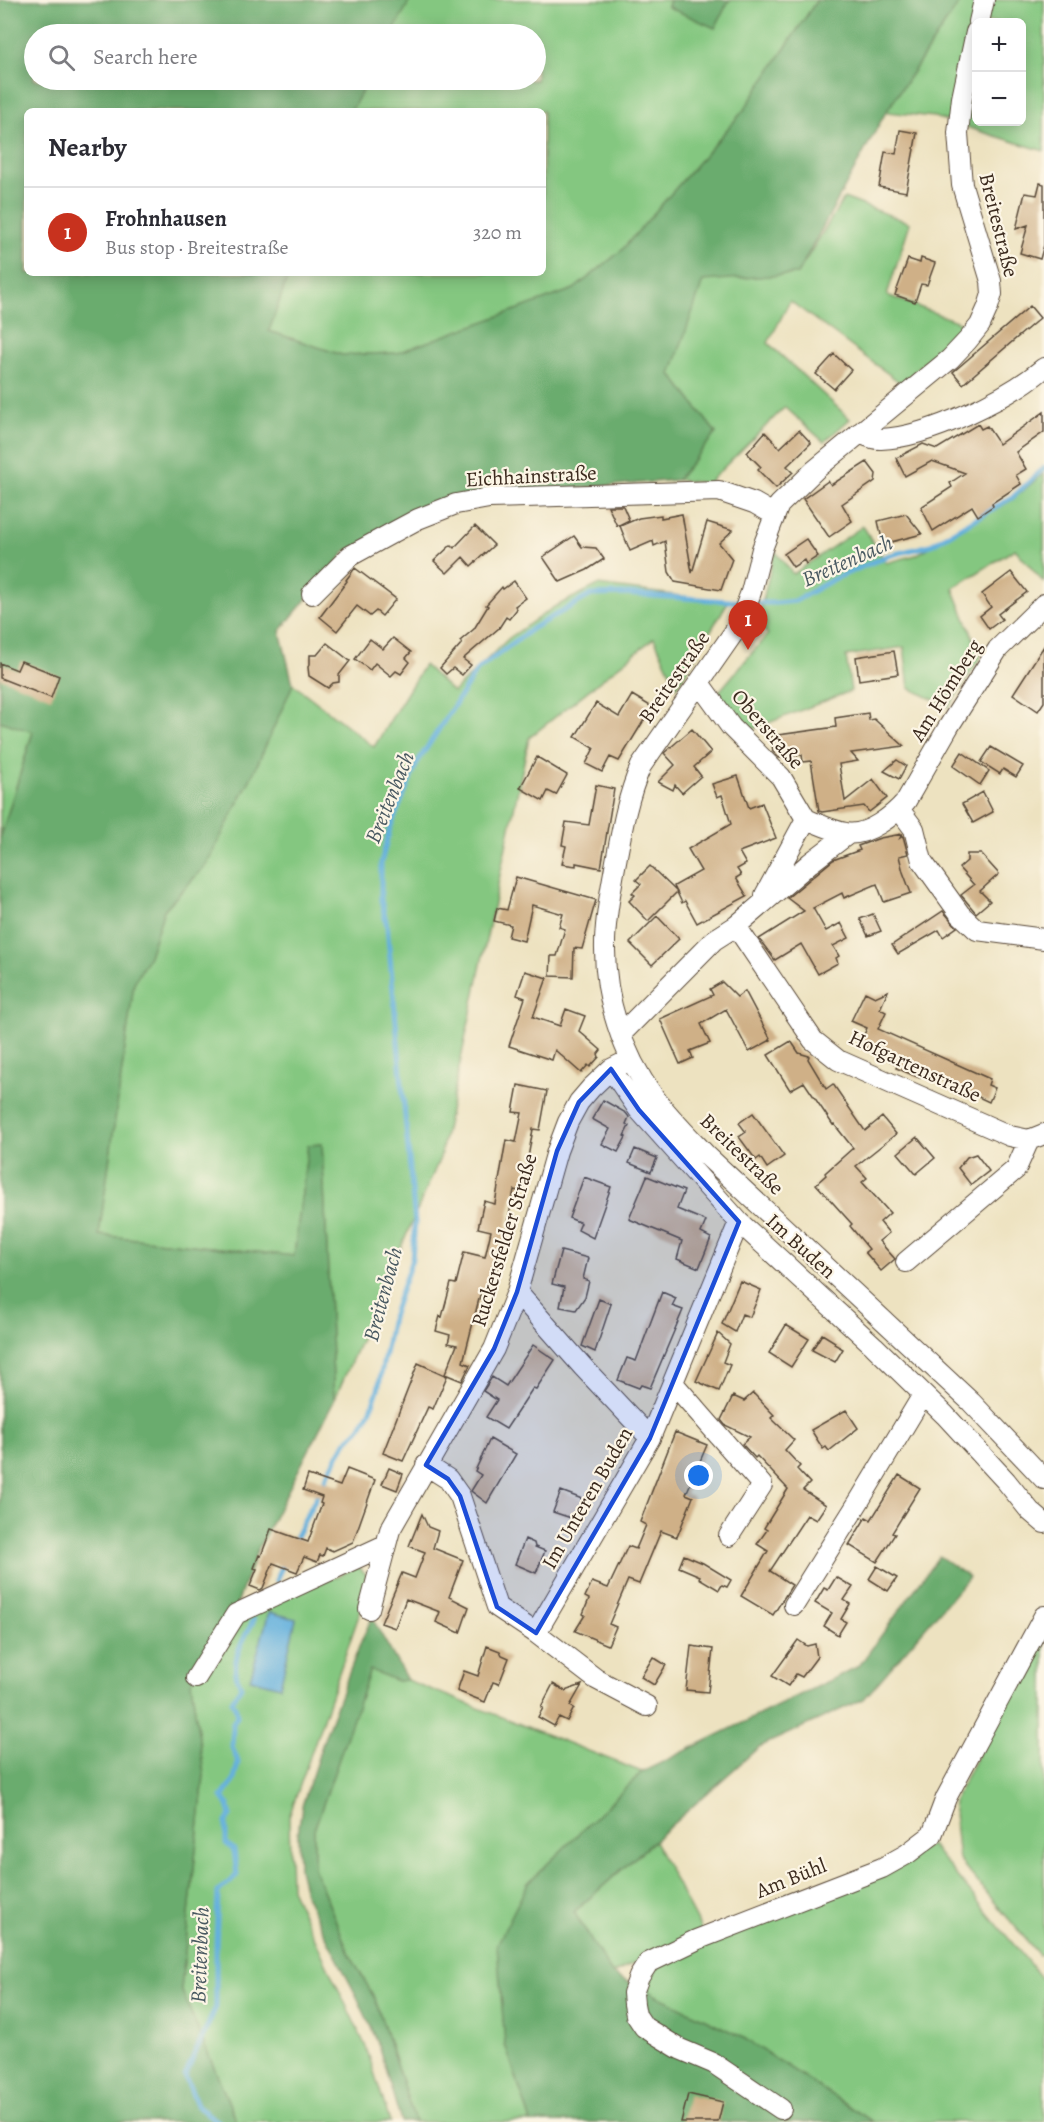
<!DOCTYPE html>
<html lang="en">
<head>
<meta charset="utf-8">
<style>
	:root { --surface:#fff; --page:#f2f2f3; --text:#2b2b33; --muted:#7c7c81; --line:#e1e1e2; --accent:#c8321e }
	body { margin:0; font-family:Alegreya,serif; background:var(--page); color:var(--text) }
	.controls { position:absolute; right:18px; top:18px; display:grid; overflow:hidden; border-radius:9px; box-shadow:0 3px 15px #0003 }
	.controls button { width:54px; height:54px; display:grid; place-items:center; padding:0; border:0; border-bottom:2px solid var(--line); background:var(--surface); color:var(--text); font:30px sans-serif }
	.you { position:absolute; left:699px; top:1476px; width:21px; height:21px; margin:-15px; border:4px solid #fff; border-radius:50%; background:#1a73e8; box-shadow:0 0 0 9px #1a73e833 }
	.badge { display:grid; place-items:center; width:39px; height:39px; border-radius:50%; background:var(--accent); color:#fff; font-size:20px; font-weight:700 }
	.pin { position:absolute; translate:-50% -50px; filter:drop-shadow(0 2px 3px #0008) }
	.pin::after { content:''; position:absolute; top:32px; width:21px; height:18px; background:inherit; clip-path:polygon(0 0,100% 0,50% 100%) }
	.list { margin:0; padding:0; list-style:none }
	h2 { display:flex; justify-content:space-between; align-items:center; height:78px; margin:0; padding:0 24px; font-size:26px }
	h2 small { font-size:20px; font-weight:400; color:var(--muted) }
	.list li { display:grid; grid-template-columns:39px 1fr auto; gap:18px; align-items:center; box-sizing:border-box; height:90px; padding:0 24px; border-top:2px solid var(--line) }
	.list b { display:block; font-size:22px; white-space:nowrap }
	.list p { margin:0; font-size:20px; white-space:nowrap; color:var(--muted) }
	.list em { font-size:20px; font-style:normal; color:var(--muted) }
	.icon { flex:none; width:33px; height:33px; fill:none; stroke:currentColor; stroke-width:2; stroke-linecap:round; stroke-linejoin:round }
	.map { position:relative; flex:none; width:1044px; height:2122px; overflow:hidden }
	.search { position:absolute; background:var(--surface); box-shadow:0 3px 15px #0003; left:24px; top:24px; width:522px; height:66px; display:flex; align-items:center; gap:15px; box-sizing:border-box; padding:0 21px; border-radius:33px; color:var(--muted); font-size:22px }
	.panel { position:absolute; background:var(--surface); box-shadow:0 3px 15px #0003; left:24px; top:108px; width:522px; height:168px; border-radius:9px }
	.map>svg:first-child { display:block }
	.green { fill:#84c780; stroke:#60784f; stroke-width:1.5; fill-rule:evenodd }
	.forest { fill:#6bac6e; stroke:#536b46; stroke-width:1.5 }
	.water { fill:#64b0dd; stroke:#506d7e; stroke-width:1.5 }
	.lines { fill:none; stroke-linecap:round; stroke-linejoin:round }
	.stream { stroke:#64b0dd; stroke-width:5 }
	.building { fill:#cfb087 }
	.minor-casing { stroke:#564636; stroke-width:22 }
	.minor { stroke:#fff; stroke-width:20 }
	.marked { fill:#1d4ed8; fill-opacity:0.2; stroke:#1d4ed8; stroke-width:4.5; stroke-linejoin:round }
	.labels { text-anchor:middle; stroke-width:4.5; stroke-linejoin:round; paint-order:stroke }
	.street-label { font-size:21px; fill:#3b2a1e; stroke:#fcf5e5 }
	.water-label { font-size:22px; font-style:italic; fill:#495961; stroke:#fcf5e5 }
</style>
</head>
<body>
<div class="map">
<svg width="1044" height="2122" viewBox="0 0 1044 2122">
	<rect width="100%" height="100%" fill="#fcf5e5"/>
	<filter id="ink" filterUnits="userSpaceOnUse"><feTurbulence type="fractalNoise" baseFrequency=".0167" numOctaves="2"/><feDisplacementMap in="SourceGraphic" scale="12" xChannelSelector="R" yChannelSelector="G"/><feConvolveMatrix kernelMatrix="1 2 1 2 8 2 1 2 1" color-interpolation-filters="sRGB"/></filter>
	<filter id="wash" filterUnits="userSpaceOnUse"><feTurbulence type="fractalNoise" baseFrequency=".008" numOctaves="4" result="noise"/><feDisplacementMap in="SourceGraphic" scale="24" xChannelSelector="R" yChannelSelector="G"/><feGaussianBlur stdDeviation="1.35" result="paint"/><feColorMatrix in="noise" values="0 0 0 0 0 0 0 0 0 0 0 0 0 0 0 0 0 1.4 0 .05"/><feComposite in="paint" operator="in"/></filter>
	<g filter="url(#wash)">
		<rect width="100%" height="100%" fill="#ede2c0"/>
		<path class="green" d="M410 0H670L668 6 715 28 729 0H817L744 110 622 250 574 289 397 353 342 355 269 331 289 273H543V111H351L368 80H536V34H392Z
			M961 0H1044V151L934 117 886 112ZM976 22H1022V122H976Z
			M844 198 910 223 887 295 964 324 902 384 790 301 768 343 850 419 824 442 785 407 708 483 677 480 716 433 671 374 703 280 797 274Z
			M1044 473V583L1015 549 953 588 981 657 949 707 909 688 904 647 846 656 851 691 745 732 717 694 768 634 757 624 775 551 793 574 863 526 886 563 916 555 1012 500Z
			M598 585 728 602 677 687 654 638 529 738 440 1158 334 1401 322 1144 308 1145 294 1256 99 1235 134 983 149 956 164 910 206 865 253 774 293 684 374 747 424 665 453 692 509 638 554 607Z
			M0 721 33 731 0 839Z
			M359 1567 366 1574 367 1592 289 1817 291 1889 366 2047 390 2122H237L181 1989 204 1775 191 1682 239 1616Z
			M1044 1624V1953L1039 1955 959 1860 953 1803Z
			M370 1669 397 1681 407 1680 642 1772 528 1883 505 2044 531 2122H415L375 1999 349 1953 314 1868V1830Z
			M654 1841 702 1931 612 1974 574 1912Z
			M931 1845 1044 1981V2122H873L742 2037 642 1989 659 1965Z"/>
		<path class="forest" d="M0 0H410L392 34H34V80H368L351 111H27V273H289L269 331 342 355 397 353 574 289 622 250 744 110 817 0H961L886 112 797 274 703 281 671 374 716 433 677 480 458 498 346 551 280 631 293 684 253 774 206 865 164 910 149 956 134 983 99 1235 294 1256 308 1145 322 1144 334 1401 257 1551 235 1609 191 1682 204 1775 181 1989 237 2122H0V839L33 732 0 721Z
			M670 0H729L715 28 668 7Z
			M939 1556 969 1577 864 1699 759 1747 574 1912 612 1974 742 2037 873 2122H531L505 2044 497 1945 528 1883 642 1772 859 1666Z
			M372 1618 407 1680 398 1681 370 1670 314 1830V1868L349 1953 375 1999 415 2122H401L377 2041 359 2001 306 1897 299 1869 298 1834 302 1806 325 1736 362 1639Z"/>
		<path class="water" d="M269 1612 296 1619 280 1687 250 1679Z"/>
		<g class="lines">
			<path class="stream" d="M753 603H776L795 601 832 580 887 556 931 545 1013 497 1044 468
				M292 1544 338 1455 346 1442 360 1428 370 1412 378 1390 392 1317 412 1259 415 1222 387 926 381 900V863L390 828 417 763 477 670 533 628 591 595 625 594 743 602
				M276 1581 285 1560
				M241 1686C227 1664 243 1640 254 1620
				M219 2122 198 2107 185 2076 216 2007V1946L218 1892 237 1875 234 1850 226 1843V1822L231 1815 228 1805 222 1797 234 1780 238 1762 232 1747 233 1723 237 1716 236 1709 232 1701 241 1687"/>
		</g>
		<g id="blocks">
			<path class="building" d="M900 130 917 133 906 192 879 187 885 152 896 154Z
				M1040 183 1044 184V245L1040 259 1020 253 1028 225 1016 229 1025 193 1037 195Z
				M921 258 935 263 927 285 921 284 915 302 895 295 908 259 920 263Z
				M1030 306 1040 318 963 384 953 372Z
				M834 354 851 370 834 389 816 374Z
				M1044 412V432L1016 452 1026 469 1016 475 1021 484 992 503 993 506 978 516 972 506 933 531 921 507 952 487 950 483 965 473 932 461 905 476 896 458 923 444 937 449 978 424 981 429 987 426 999 444Z
				M799 430 811 443 787 466 793 472 776 488 758 470 761 467 747 453 765 432 780 448Z
				M867 462 876 474 875 481 842 504 852 521 829 537 803 499 828 481 831 485Z
				M608 506H623L629 520 617 526Z
				M682 514 692 573 707 522 733 530 719 543 732 559 721 590 675 582 669 572 665 541 654 546 653 541 630 551 620 526 639 518 661 515V518Z
				M906 514 922 534 883 544 878 521Z
				M475 526 494 545 471 566 463 557 447 573 434 561 451 545 454 548Z
				M574 536 582 547 596 548 604 559 587 570 560 582 543 557Z
				M806 539 818 556 806 564 804 560 793 567 784 554Z
				M355 568 396 599 382 616 376 611 370 616 357 606 337 631 320 617 347 581 346 580Z
				M1011 572 1027 592 998 614 1002 619 989 629 980 616 991 607 982 594Z
				M514 581 526 598 515 606 517 609 509 619 506 617 499 628 463 659 471 665 462 675 453 668 446 674 440 668 462 643 460 641 474 629 488 606 486 605 502 587 503 589Z
				M393 638 411 652 406 658 410 662 401 674 396 671 391 676 375 663 370 670 355 659 370 639 383 649Z
				M327 643 350 661 339 675V682L333 683 328 688 309 676 308 667 310 664V655H317Z
				M1044 646V702L1038 711 1013 694Z
				M894 651 898 674 859 680 856 657Z
				M21 661 59 676 51 698 0 678V663L17 670Z
				M632 695 652 707 619 761 610 757 602 772 586 764 594 748 575 737 596 703 619 717Z
				M868 713 869 720 874 719 904 746 851 753 858 761 839 764 845 801 873 779 887 798 869 812 864 806 822 812 819 811 811 761 803 762 802 755 779 758 773 752 771 736 836 727 835 718Z
				M692 729 711 752 694 767 701 776 682 793 675 785 673 790 658 782 675 765 664 753Z
				M991 747 1023 766 1016 777 1003 769 1000 774 981 762Z
				M962 752 989 771 980 785 953 766Z
				M537 757 567 775 556 795 548 791 543 801 520 788Z
				M897 760 906 766 899 779 884 771Z
				M738 776 749 808 762 803 776 838 739 852 746 864 737 869 741 875 736 878 747 896 697 923 685 901 682 903 674 886 701 871 688 849 731 824 722 795 717 797 712 784Z
				M596 785 614 789 601 868 576 863V866L562 864 566 846 562 845 566 822 589 825Z
				M983 792 993 812 973 823 962 804Z
				M902 834 900 838 903 836 908 854 899 856 903 872 911 893 884 902 877 884 844 898 842 893 813 908 826 931 841 923 849 938 833 946 839 956 836 958 838 963 818 974 801 944 775 960 759 939 804 911 787 898 833 860 860 850 858 846 880 838Z
				M967 854H981L999 874 980 891 990 901 976 913 961 895 974 885 959 868 967 861Z
				M650 866 677 892 648 921 629 901 635 895 632 893 641 884 636 880Z
				M516 877 596 900 582 949 574 948 573 977 550 976 551 956H557L565 929 559 927 563 914 532 905 524 941 508 937 511 925 494 921 497 908 507 910Z
				M943 911 957 927 943 937 939 930 898 954 892 945Z
				M873 914 881 931 868 936 860 919Z
				M657 916 679 939 652 965 630 943Z
				M525 971 547 978 533 1017 560 1026 566 1009 585 1016 579 1031 601 1050 598 1054 599 1057 590 1067 588 1065 581 1073 555 1050 552 1060 509 1046 525 998 517 995Z
				M722 982 737 997 745 991 771 1040 749 1052 726 1009 701 1024 710 1043 690 1051 693 1058 680 1064 660 1019 713 995 710 989Z
				M888 991 880 1009 886 1012 878 1029 990 1079 988 1085 995 1088 989 1102 923 1071 920 1078 896 1068 898 1065 860 1044 867 1028 851 1021 865 992 875 997Z
				M791 1041 799 1053 809 1056 808 1059 826 1089 833 1084 865 1131 882 1117 896 1134 856 1166 867 1178 862 1182 890 1213 880 1222 889 1233 879 1241 895 1259 881 1271 865 1252 869 1249 850 1226 852 1224 816 1184 826 1175 825 1173 853 1148 834 1124 833 1125 804 1082 790 1090 768 1055Z
				M518 1085 547 1091 540 1130 533 1129 522 1192 514 1190 499 1268H496L490 1293 481 1291 463 1362 470 1365 462 1381 445 1374 457 1345 448 1343 450 1335 436 1331 440 1316 442 1317 451 1283 456 1284 464 1252 485 1257 491 1231 478 1228 484 1201 495 1204 506 1140 516 1142 522 1113 513 1112Z
				M603 1100 626 1113 629 1117 626 1124 629 1126 624 1136 626 1137 618 1152 602 1144 610 1129 592 1119Z
				M753 1113 784 1156 767 1168 760 1157 756 1160 739 1137 746 1132 739 1123Z
				M917 1137 935 1158 916 1174 898 1153Z
				M635 1149 657 1158 651 1172 629 1163Z
				M976 1154 989 1171 971 1185 958 1168 967 1157Z
				M647 1176 684 1191 677 1209 706 1221 701 1233 711 1238 699 1268 677 1259 682 1241 629 1219Z
				M584 1177 611 1187 593 1238 578 1230 581 1223 569 1218Z
				M561 1251 588 1258 583 1279 589 1281 585 1297 576 1310 560 1307 564 1287 552 1284Z
				M740 1281 761 1290 750 1317 742 1314 735 1332 722 1324Z
				M662 1292 676 1298 672 1306 683 1310 650 1388 641 1385 639 1388 618 1380 627 1358 636 1361Z
				M599 1299 611 1304 595 1352 582 1346Z
				M786 1325 809 1339 791 1367 769 1353Z
				M718 1333 730 1344 723 1362 730 1365 719 1391 696 1381Z
				M822 1334 835 1342 834 1344 843 1349 835 1362 812 1350Z
				M533 1345 555 1360 536 1389 533 1388 506 1429 486 1417 497 1400 483 1391 492 1377 506 1386Z
				M418 1363 447 1376 433 1409 428 1407 403 1461 383 1453Z
				M753 1393 774 1415 771 1418 794 1440 785 1450 800 1466 797 1469 810 1483 803 1490 826 1505 816 1520 807 1515 770 1571 792 1585 773 1615 741 1596 768 1551 757 1544 767 1530 764 1528 788 1489 757 1456 755 1458 742 1444 750 1437 725 1425 721 1420 733 1396 744 1401Z
				M846 1410 858 1428 829 1451 826 1447 823 1449 811 1430Z
				M675 1432 707 1445 686 1494 693 1497 677 1537 661 1531 639 1584 628 1580 609 1624 616 1627 608 1645 575 1631 585 1615 583 1614 589 1599 585 1597 592 1582 608 1588 628 1546 636 1549 646 1525 640 1522Z
				M490 1439 516 1454 487 1503 471 1491 481 1475 475 1471Z
				M389 1468 403 1474 397 1490 382 1484Z
				M347 1469 375 1480 353 1542 333 1551 326 1548 323 1556 320 1555 317 1562 304 1557 297 1572 273 1563 263 1588 260 1590 250 1586 257 1569 254 1568 259 1555 261 1556 271 1529 308 1542 322 1504 320 1503 322 1497 303 1490 308 1475 340 1486Z
				M899 1475 920 1488 892 1533 895 1534 877 1562 849 1545 866 1517 871 1520Z
				M561 1491 582 1499 574 1519 553 1512Z
				M422 1514 428 1527 438 1531 433 1548 463 1560 449 1597 469 1607 460 1633 436 1622 440 1612 406 1599 395 1628 381 1623 402 1573 415 1578 425 1552 409 1546Z
				M525 1539 534 1543 535 1547 545 1551 536 1573 515 1564Z
				M684 1555 703 1563 731 1580 727 1587 722 1585 719 1590 699 1578 700 1576 679 1567Z
				M877 1566 897 1578 888 1591 869 1579Z
				M836 1577 853 1587 844 1600 850 1604 841 1619 846 1622 838 1635 824 1626 832 1613 815 1603 824 1588 828 1590Z
				M798 1640 807 1646 815 1644 817 1657 802 1677 796 1674 788 1686 772 1676Z
				M487 1646 500 1651 502 1655 509 1658 499 1684 493 1682 485 1702 457 1691 464 1671 478 1676Z
				M691 1646 713 1649 708 1692 686 1690Z
				M653 1657 666 1665 654 1685 641 1677Z
				M553 1684 565 1691 582 1685 570 1706 574 1708 567 1721 559 1717 554 1726 538 1717 543 1708 541 1707Z
				M688 2094 723 2102 718 2122H681Z"/>
		</g>
	</g>
	<g filter="url(#ink)">
		<use href="#blocks" fill-opacity="0" stroke="#564636" stroke-width="1.5"/>
		<g class="lines">
			<defs>
				<path id="minor" d="M979 22 984 0
					M976 32 962 98 958 133 962 185 991 281 992 294 988 307 980 325 968 340 950 359 815 470 779 505 762 549 751 592 739 625 641 766C626 800 621 835 614 872 610 895 605 919 605 944 604 997 622 1054 654 1097 670 1118 688 1136 706 1155L971 1402 1044 1479
					M859 433C865 435 874 440 881 439 929 437 1007 399 1044 368
					M312 594 350 556 392 533 418 519 456 504 489 498 719 491 754 503 775 515
					M699 683 731 727 781 777 806 819
					M899 809 914 829 922 861 960 914 977 930 1044 939
					M806 819C819 824 833 831 846 833 867 837 894 815 906 801L949 726 998 649 1044 604
					M765 895 806 819
					M736 926 813 1040 838 1060 1010 1136 1029 1140 1044 1134
					M621 1034 714 940 736 926 810 863 848 834
					M611 1069 639 1110 739 1222 874 1346 945 1415 1006 1481 1030 1511 1044 1523
					M906 1262 1016 1169 1029 1140
					M517 1292 583 1367 650 1438
					M673 1383 762 1485 729 1536
					M426 1465 448 1479 460 1496 497 1607 536 1633 650 1438 739 1222
					M794 1605 861 1498 923 1395
					M369 1609 390 1530 494 1349 517 1292 557 1151 568 1122 579 1102 591 1088 611 1069 621 1064
					M536 1633 596 1679 647 1706
					M196 1678 236 1614 385 1545
					M781 2109 713 2063 680 2049 644 2027 636 2015 634 2004 633 1993 639 1977 648 1963 696 1940 882 1868 907 1854 932 1835 946 1798 1044 1616"/>
			</defs>
			<use href="#minor" class="minor-casing"/>
			<use href="#minor" class="minor"/>
		</g>
	</g>
	<path class="marked" d="M611 1069 639 1110 739 1222 650 1438 536 1633 497 1607 460 1496 448 1479 426 1465 494 1349 517 1292 557 1151 579 1102Z"/>
	<g class="labels">
		<g class="street-label">
			<text transform="translate(999 225) rotate(76)" y="7">Breitestraße</text>
			<text transform="translate(531 476) rotate(-3)" y="7">Eichhainstraße</text>
			<text transform="translate(674 677) rotate(-55)" y="7">Breitestraße</text>
			<text transform="translate(946 690) rotate(-58)" y="7">Am Hömberg</text>
			<text transform="translate(768 729) rotate(49)" y="7">Oberstraße</text>
			<text transform="translate(915 1066) rotate(25)" y="7">Hofgartenstraße</text>
			<text transform="translate(742 1154) rotate(44)" y="7">Breitestraße</text>
			<text transform="translate(504 1240) rotate(-73)" y="7">Ruckersfelder Straße</text>
			<text transform="translate(801 1246) rotate(42)" y="7">Im Buden</text>
			<text transform="translate(587 1498) rotate(-60)" y="7">Im Unteren Buden</text>
			<text transform="translate(791 1878) rotate(-22)" y="7">Am Bühl</text>
		</g>
		<g class="water-label">
			<text transform="translate(847 560) rotate(-24)" y="8">Breitenbach</text>
			<text transform="translate(389 797) rotate(-68)" y="8">Breitenbach</text>
			<text transform="translate(382 1294) rotate(-75)" y="8">Breitenbach</text>
			<text transform="translate(199 1955) rotate(-88)" y="8">Breitenbach</text>
		</g>
	</g>
</svg>
<div class="controls">
<button>+</button>
<button>−</button>
</div>
<div class="you"></div>
<div class="pin badge" style="left:748px;top:650px">1</div>
<div class="search"><svg class="icon" aria-label="search" viewBox="0 0 24 24"><circle cx="10" cy="10" r="6"/><path d="M15 15l6 6"/></svg>Search here</div>
<section class="panel">
<h2>Nearby<small></small></h2>
<ul class="list">
<li><span class="badge">1</span><div><b>Frohnhausen</b><p>Bus stop · Breitestraße</p></div><em>320 m</em></li>
</ul>
</section>
</div>
</body>
</html>
